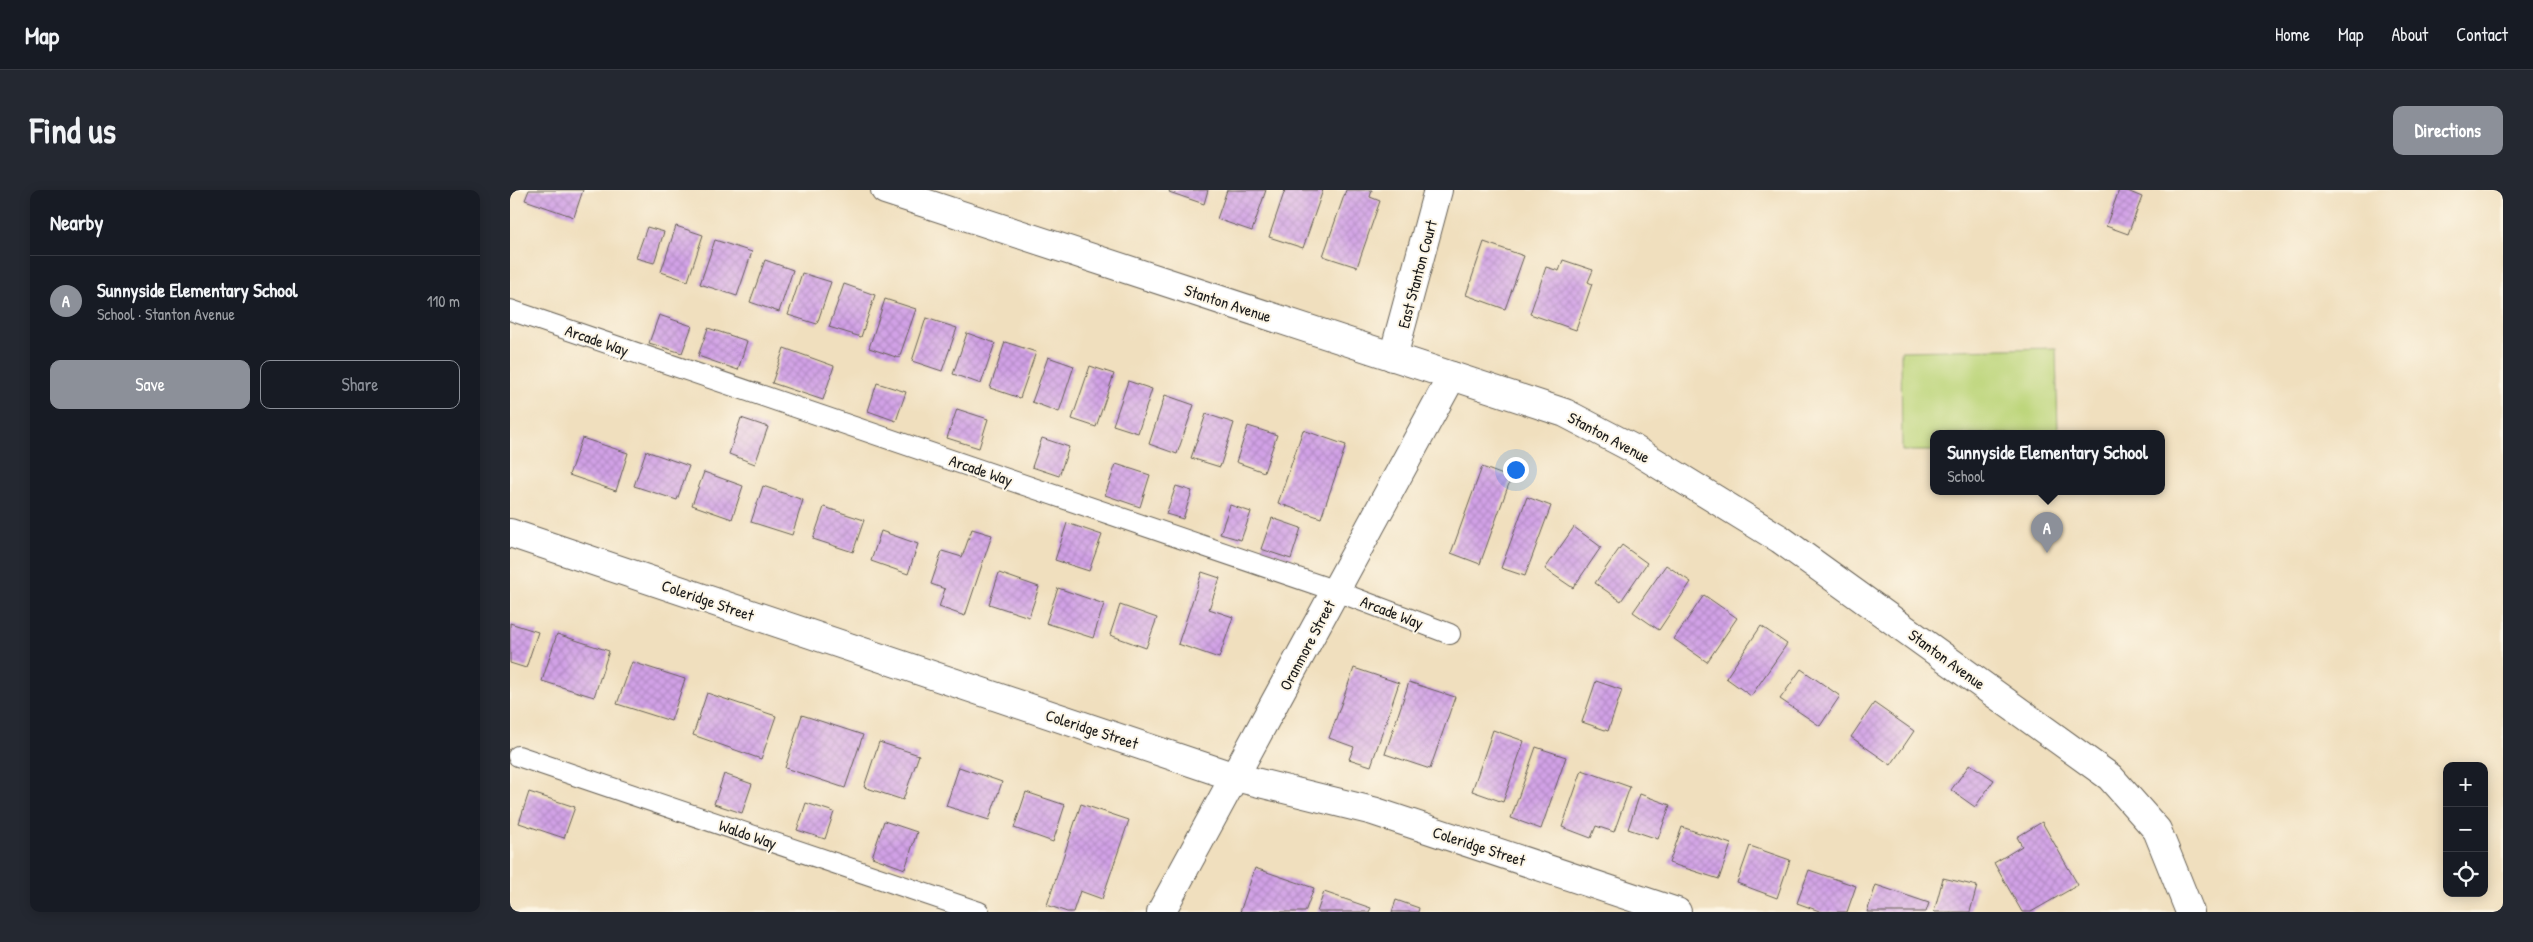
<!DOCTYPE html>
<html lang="en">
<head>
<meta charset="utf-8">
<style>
	:root { --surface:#171b24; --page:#242831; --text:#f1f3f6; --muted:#9ea1a6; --line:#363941; --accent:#8c9099 }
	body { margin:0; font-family:"Patrick Hand",sans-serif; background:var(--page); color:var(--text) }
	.controls { position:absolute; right:15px; bottom:15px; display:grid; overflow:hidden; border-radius:10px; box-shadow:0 2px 12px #0003 }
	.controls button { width:45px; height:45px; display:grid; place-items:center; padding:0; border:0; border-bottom:1px solid var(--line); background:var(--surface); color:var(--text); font:25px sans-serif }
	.you { position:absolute; left:1005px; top:279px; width:18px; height:18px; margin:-12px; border:4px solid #fff; border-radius:50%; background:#1a73e8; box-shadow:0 0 0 8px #1a73e833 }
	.badge { display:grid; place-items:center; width:32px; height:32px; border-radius:50%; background:var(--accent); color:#fff; font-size:16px; font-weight:700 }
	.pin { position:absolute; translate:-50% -41px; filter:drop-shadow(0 1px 2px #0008) }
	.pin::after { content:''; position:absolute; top:26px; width:18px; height:15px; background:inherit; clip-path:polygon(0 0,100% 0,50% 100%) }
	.popup { position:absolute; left:1420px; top:240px; width:235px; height:65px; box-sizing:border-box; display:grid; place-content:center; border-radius:10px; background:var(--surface); filter:drop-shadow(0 1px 4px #0005); font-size:16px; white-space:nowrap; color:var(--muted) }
	.popup b { font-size:19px; color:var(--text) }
	.popup::after { content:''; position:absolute; left:50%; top:100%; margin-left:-10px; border:10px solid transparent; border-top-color:var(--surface) }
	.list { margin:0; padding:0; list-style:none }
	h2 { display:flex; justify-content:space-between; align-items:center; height:65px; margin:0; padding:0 20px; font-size:21px }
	h2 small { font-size:16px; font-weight:400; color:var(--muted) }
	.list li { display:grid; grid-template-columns:32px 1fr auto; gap:15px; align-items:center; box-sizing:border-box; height:90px; padding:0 20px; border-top:1px solid var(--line) }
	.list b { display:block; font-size:19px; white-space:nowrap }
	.list p { margin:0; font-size:16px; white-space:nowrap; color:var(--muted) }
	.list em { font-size:16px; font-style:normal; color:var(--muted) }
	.actions { display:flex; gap:10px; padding:15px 20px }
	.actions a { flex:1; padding:11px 0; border:1px solid var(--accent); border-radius:10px; text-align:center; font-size:18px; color:var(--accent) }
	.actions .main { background:var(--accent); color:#fff }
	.icon { flex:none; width:28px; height:28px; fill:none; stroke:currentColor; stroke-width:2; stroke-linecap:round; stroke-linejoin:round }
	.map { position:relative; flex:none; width:1993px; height:722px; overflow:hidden; border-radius:10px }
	header { display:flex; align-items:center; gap:30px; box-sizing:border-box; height:70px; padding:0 25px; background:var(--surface); border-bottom:1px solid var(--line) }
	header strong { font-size:24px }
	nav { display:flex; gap:28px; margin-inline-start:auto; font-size:18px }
	.intro { display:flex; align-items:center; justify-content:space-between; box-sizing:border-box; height:120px; padding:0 30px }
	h1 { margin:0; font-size:35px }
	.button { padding:12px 22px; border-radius:10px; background:var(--accent); color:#fff; font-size:18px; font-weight:700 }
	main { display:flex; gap:30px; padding:0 30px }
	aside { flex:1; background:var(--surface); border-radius:10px; box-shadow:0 2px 12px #0003 }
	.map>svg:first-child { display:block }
	.green { fill:#bdd67b; stroke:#6c794c }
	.building { fill:url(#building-cross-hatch) }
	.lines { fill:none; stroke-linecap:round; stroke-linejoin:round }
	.lane-casing { stroke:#666055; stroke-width:22 }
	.street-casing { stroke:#666055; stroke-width:30 }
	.secondary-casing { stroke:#666055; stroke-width:30 }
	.lane { stroke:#fff; stroke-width:20 }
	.street { stroke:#fff; stroke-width:28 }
	.secondary { stroke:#fff; stroke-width:28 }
	.labels { text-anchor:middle; stroke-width:4; stroke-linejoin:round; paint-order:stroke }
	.street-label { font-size:16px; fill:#1c1c1c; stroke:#fcf5e5 }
</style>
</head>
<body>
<header>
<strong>Map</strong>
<nav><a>Home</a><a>Map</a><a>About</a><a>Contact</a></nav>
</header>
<div class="intro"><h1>Find us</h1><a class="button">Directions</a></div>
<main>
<aside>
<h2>Nearby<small></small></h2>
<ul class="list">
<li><span class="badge">A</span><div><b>Sunnyside Elementary School</b><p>School · Stanton Avenue</p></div><em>110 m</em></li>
</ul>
<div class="actions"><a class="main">Save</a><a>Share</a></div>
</aside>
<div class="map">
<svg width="1993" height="722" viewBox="0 0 1993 722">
	<defs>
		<pattern id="building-cross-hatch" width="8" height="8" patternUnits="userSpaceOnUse" patternTransform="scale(1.25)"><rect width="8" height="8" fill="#d1a1e6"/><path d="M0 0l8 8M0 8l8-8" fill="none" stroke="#b38ac5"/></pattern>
	</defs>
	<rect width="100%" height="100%" fill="#fcf5e5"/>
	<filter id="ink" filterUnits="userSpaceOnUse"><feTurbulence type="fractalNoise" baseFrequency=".02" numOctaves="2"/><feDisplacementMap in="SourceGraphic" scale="10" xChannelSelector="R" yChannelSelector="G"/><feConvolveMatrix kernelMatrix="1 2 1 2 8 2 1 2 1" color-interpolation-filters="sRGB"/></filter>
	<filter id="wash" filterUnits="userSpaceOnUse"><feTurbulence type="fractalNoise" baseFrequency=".0096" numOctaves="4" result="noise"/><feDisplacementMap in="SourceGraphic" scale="20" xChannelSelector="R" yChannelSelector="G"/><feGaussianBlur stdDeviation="1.12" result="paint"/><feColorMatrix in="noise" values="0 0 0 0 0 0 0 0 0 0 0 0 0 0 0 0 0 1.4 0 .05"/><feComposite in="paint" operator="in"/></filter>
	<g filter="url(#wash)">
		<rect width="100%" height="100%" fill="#f0dfbe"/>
		<path class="green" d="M1546 158 1548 244H1423V261H1392L1391 161Z"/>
		<g id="blocks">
			<path class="building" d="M19 0H73L64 27 15 10Z
				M660 0H698L694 14 659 2Z
				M717 0H756L742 41 707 29Z
				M775 0H813L793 58 759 47Z
				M836 0H862L860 7 870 11 847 77 813 66Z
				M1609 0H1615L1632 7 1618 44 1596 36Z
				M166 36 193 45 178 91 151 82Z
				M137 37 154 42 144 73 126 68Z
				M205 50 242 62 227 106 190 94Z
				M974 52 1014 66 995 119 956 105Z
				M255 70 283 80 269 122 240 112Z
				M1053 70 1083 80 1078 92 1082 94 1066 140 1020 124 1036 77 1049 81Z
				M292 83 321 92 307 134 278 125Z
				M334 94 365 105 351 147 319 137Z
				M375 109 406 119 389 168 359 158Z
				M149 125 182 136 172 163 139 153Z
				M416 128 447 138 432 181 402 171Z
				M198 138 237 151 228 180 188 166Z
				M457 143 485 153 471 194 443 184Z
				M495 152 526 162 510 208 480 198Z
				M274 158 324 176 313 210 262 193Z
				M538 167 564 176 549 222 522 212Z
				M580 176 604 184 586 237 562 229Z
				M618 191 642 199 628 243 603 235Z
				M367 193 396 202 386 231 358 221Z
				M655 205 684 215 667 264 639 254Z
				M447 219 478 229 469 258 437 248Z
				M696 224 724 233 710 277 681 268Z
				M231 228 258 237 245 274 219 264Z
				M738 236 767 245 754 282 726 272Z
				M793 240 836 255 811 328 768 313Z
				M72 248 118 263 106 301 59 285Z
				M532 248 559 257 549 286 522 277Z
				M136 261 179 276 167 310 124 296Z
				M606 274 640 285 630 317 595 305Z
				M972 277 1001 288 970 374 941 363Z
				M194 282 233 296 222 329 182 315Z
				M253 296 293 310 282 345 241 332Z
				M666 296 682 301 673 329 656 324Z
				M1017 307 1041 316 1015 386 991 378Z
				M720 315 741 322 731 350 710 344Z
				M314 317 354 330 343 362 303 349Z
				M762 328 791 338 781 369 751 359Z
				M557 333 592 345 579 381 545 370Z
				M1064 337 1091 357 1063 398 1035 379Z
				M462 339 482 345 455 426 429 417 435 399 421 394 432 361 452 367Z
				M371 341 408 354 398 384 361 371Z
				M1112 355 1137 373 1111 411 1085 393Z
				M1156 375 1181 392 1149 440 1123 422Z
				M692 382 710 388 699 419 723 427 709 468 668 454Z
				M489 383 529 397 519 427 479 414Z
				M548 398 594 414 583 448 536 433Z
				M1194 405 1227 428 1197 472 1164 449Z
				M610 415 647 428 636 458 600 445Z
				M0 433 28 442 16 478 0 473Z
				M1251 436 1277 454 1241 506 1216 488Z
				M47 444 99 461 84 507 32 491Z
				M122 472 175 489 161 531 107 514Z
				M844 478 889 493 861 576 839 569 844 557 819 548Z
				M1291 479 1330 506 1310 536 1270 509Z
				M1086 491 1112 500 1098 541 1072 532Z
				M899 492 945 507 920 579 875 564Z
				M197 503 266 526 251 569 183 545Z
				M1364 513 1404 541 1381 575 1341 547Z
				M292 525 353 545 335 598 275 578Z
				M983 540 1014 551 993 612 962 601Z
				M369 552 409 565 393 610 354 597Z
				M1026 557 1056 567 1031 639 1001 628Z
				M1460 574 1484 590 1465 617 1441 600Z
				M449 577 492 592 479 630 436 616Z
				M1072 580 1120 597 1104 642 1086 636 1081 648 1052 637Z
				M214 584 242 594 232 623 204 614Z
				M19 602 65 617 54 648 9 633Z
				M516 602 555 615 543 652 504 638Z
				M1130 604 1160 615 1148 649 1118 639Z
				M296 613 324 622 315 649 287 640Z
				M571 614 619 630 592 709 570 701 563 722H557L537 715Z
				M374 631 407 642 395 679 362 667Z
				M1532 632 1568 695 1521 722H1512L1484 673 1512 656 1507 647Z
				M1172 637 1221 654 1209 689 1159 673Z
				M1240 656 1280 670 1267 708 1227 693Z
				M745 678 804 698 795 722H730Z
				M1299 680 1346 696 1337 722H1312L1287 713Z
				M1433 688 1467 696 1460 722H1424Z
				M1366 695 1419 713 1416 722H1357Z
				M814 702 861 718 859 722H807Z
				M886 710 909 718 908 722H882Z"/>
		</g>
	</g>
	<g filter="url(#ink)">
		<use href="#blocks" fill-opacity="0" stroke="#666055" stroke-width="1"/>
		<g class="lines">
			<defs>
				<path id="lane" d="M0 120 826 401 940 444
					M8 566 469 722"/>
				<path id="street" d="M883 167 928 0
					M0 343 725 587 863 621 1167 722
					M651 722 942 186"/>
				<path id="secondary" d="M375 0 1055 223 1122 258 1270 349 1600 587 1647 640 1680 722"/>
			</defs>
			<use href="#lane" class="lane-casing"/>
			<use href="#street" class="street-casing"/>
			<use href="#secondary" class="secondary-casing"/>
			<use href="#lane" class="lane"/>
			<use href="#street" class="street"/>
			<use href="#secondary" class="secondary"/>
		</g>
	</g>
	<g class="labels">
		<g class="street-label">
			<text transform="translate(907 84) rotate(-75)" y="6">East Stanton Court</text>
			<text transform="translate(718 113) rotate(18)" y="6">Stanton Avenue</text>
			<text transform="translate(87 150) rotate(19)" y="6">Arcade Way</text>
			<text transform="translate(1099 247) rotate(28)" y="6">Stanton Avenue</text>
			<text transform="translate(471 280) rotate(19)" y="6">Arcade Way</text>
			<text transform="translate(198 410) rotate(19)" y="6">Coleridge Street</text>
			<text transform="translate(882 422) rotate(21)" y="6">Arcade Way</text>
			<text transform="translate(797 455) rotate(-62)" y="6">Oranmore Street</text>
			<text transform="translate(1437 469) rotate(36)" y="6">Stanton Avenue</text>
			<text transform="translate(582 539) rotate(18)" y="6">Coleridge Street</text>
			<text transform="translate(238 644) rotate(19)" y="6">Waldo Way</text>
			<text transform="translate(969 656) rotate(18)" y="6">Coleridge Street</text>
		</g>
	</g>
</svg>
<div class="controls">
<button>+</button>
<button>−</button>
<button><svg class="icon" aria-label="locate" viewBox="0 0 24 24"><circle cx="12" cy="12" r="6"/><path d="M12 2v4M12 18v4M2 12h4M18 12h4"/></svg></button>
</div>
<div class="you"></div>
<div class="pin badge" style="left:1537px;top:363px">A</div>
<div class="popup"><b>Sunnyside Elementary School</b>School</div>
</div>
</main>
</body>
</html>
